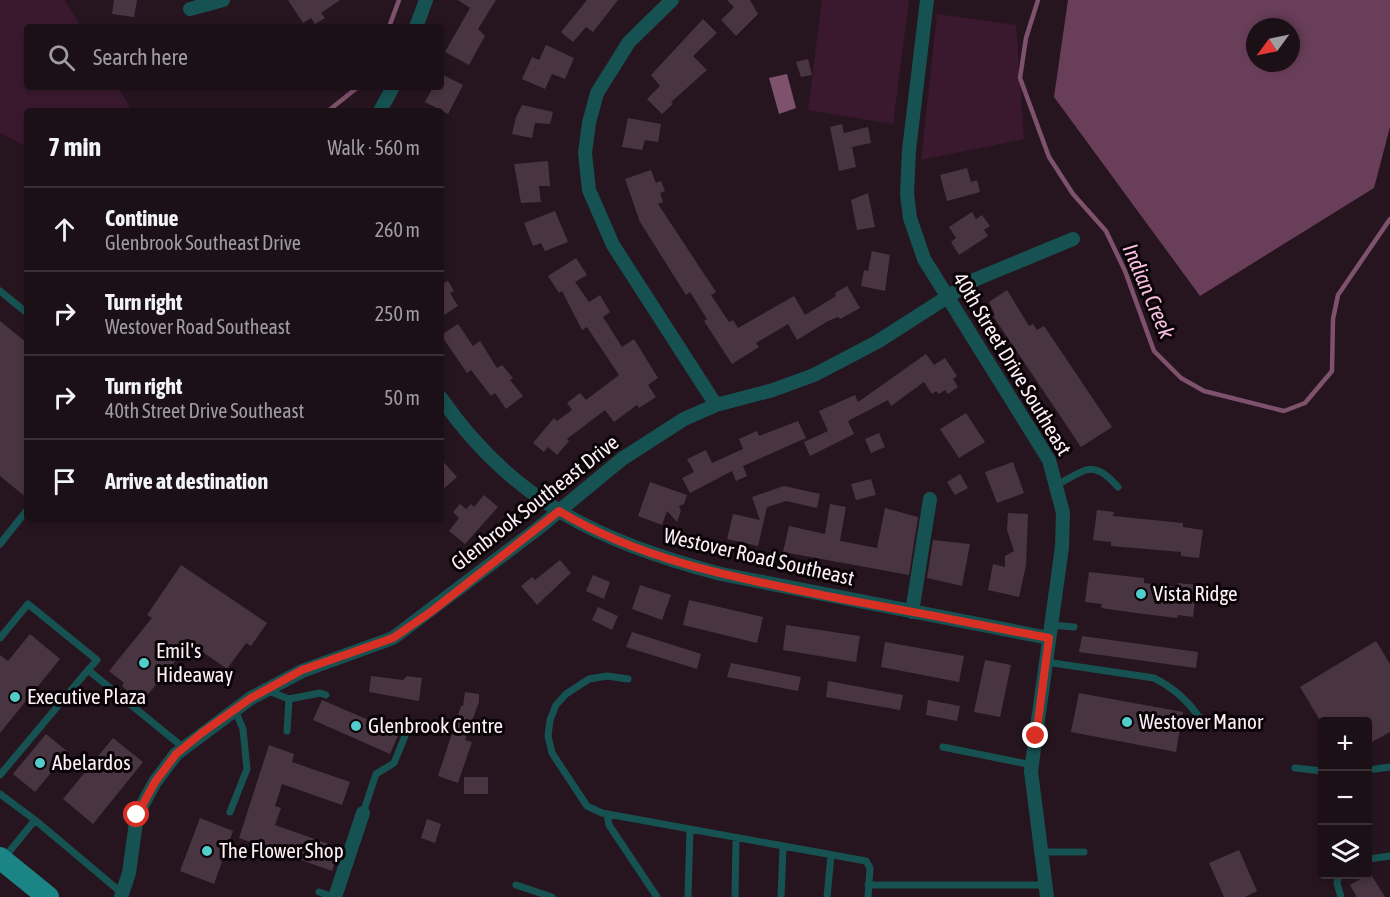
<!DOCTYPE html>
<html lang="en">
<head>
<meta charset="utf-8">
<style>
	:root { --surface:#1c1017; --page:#291e24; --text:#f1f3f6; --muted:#a09da1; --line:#3a3036 }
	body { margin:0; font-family:"Asap Condensed",sans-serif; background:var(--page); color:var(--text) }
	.controls { position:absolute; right:18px; bottom:18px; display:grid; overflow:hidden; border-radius:6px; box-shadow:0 3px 9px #0003 }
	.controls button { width:54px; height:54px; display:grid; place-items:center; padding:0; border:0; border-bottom:2px solid var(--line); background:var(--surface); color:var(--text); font:30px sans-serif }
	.compass { position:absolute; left:1246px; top:18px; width:54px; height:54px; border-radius:50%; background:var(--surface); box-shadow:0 3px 9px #0003; rotate:237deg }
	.stop { position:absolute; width:18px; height:18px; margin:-14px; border:4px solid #d93025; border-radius:50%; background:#fff }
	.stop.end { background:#d93025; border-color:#fff; box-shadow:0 2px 6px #0008 }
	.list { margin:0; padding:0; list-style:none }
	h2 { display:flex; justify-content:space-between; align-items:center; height:78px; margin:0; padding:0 24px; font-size:26px }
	h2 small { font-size:20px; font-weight:400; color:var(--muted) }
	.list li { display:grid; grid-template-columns:39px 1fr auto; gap:18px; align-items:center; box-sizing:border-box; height:84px; padding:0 24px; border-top:2px solid var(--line) }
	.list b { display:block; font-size:22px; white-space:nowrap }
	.list p { margin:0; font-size:20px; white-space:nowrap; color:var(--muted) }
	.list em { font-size:20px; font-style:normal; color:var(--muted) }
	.icon { flex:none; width:33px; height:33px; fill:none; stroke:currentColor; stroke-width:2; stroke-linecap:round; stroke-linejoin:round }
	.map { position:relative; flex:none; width:1390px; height:897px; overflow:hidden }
	.search { position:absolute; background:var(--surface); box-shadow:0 3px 9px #0003; left:24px; top:24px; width:420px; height:66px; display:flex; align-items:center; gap:15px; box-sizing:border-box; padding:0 21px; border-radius:6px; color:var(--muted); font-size:22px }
	.panel { position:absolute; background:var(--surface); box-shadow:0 3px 9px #0003; left:24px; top:108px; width:420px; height:414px; border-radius:6px }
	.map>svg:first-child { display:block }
	.green { fill:#3a192e }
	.forest { fill:#693e59; fill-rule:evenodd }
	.water { fill:#7e516d }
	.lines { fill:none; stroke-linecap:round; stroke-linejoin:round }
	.stream { stroke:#7e516d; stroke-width:4.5 }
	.building { fill:#483541 }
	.service { stroke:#175252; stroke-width:7 }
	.minor { stroke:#175252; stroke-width:14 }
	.primary { stroke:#1b8585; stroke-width:22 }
	.route { stroke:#d93025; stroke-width:8 }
	.poi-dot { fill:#52cdcc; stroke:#0a0407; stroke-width:2 }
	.labels { text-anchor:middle; stroke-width:6; stroke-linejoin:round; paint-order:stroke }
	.street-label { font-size:21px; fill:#fdf0f7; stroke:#0a0407 }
	.poi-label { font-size:21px; fill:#fdf0f7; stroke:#0a0407; text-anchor:start }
	.water-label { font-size:22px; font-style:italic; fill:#fabee2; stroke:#0a0407 }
</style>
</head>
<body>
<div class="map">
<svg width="1390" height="897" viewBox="0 0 1390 897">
	<rect width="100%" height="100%" fill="#26151f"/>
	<path class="green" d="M0 0H65L81 27H27V87H118L132 111H27V147L0 133Z
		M822 0H909L893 124 808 110Z
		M937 14 1016 25 1024 139 921 160Z"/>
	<path class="forest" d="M1068 0H1390V127L1374 188 1200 296 1054 97ZM1255 27H1291V63H1255Z"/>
	<path class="water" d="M787 74 796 108 779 114 769 78Z"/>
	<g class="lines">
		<path class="stream" d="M1038 0 1026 38 1020 78 1049 157 1073 194 1106 231 1125 271 1154 351 1181 378 1204 391 1284 411 1305 403 1332 371 1333 319 1338 295 1390 219
			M389 27 399 0
			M328 111 358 87"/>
	</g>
	<path class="building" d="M114 0H137L134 17 112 14Z
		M288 0H340L321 13 325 18 315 24 311 18 303 23Z
		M458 0H496L478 29 485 36 469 65 445 52 470 8Z
		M587 0H618L593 32 586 27 573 42 561 32Z
		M727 0H750L758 14 736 36 721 20 734 7Z
		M703 19 717 33 693 56 707 70 671 102 673 104 662 114 647 99 660 86 651 75Z
		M546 45 574 58 565 79 552 74 545 89 522 79 532 57 539 60Z
		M808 59 812 75 801 77 796 62Z
		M441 74 463 85 448 114 425 102 433 87H441Z
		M522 105 553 112 550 124 535 123 532 138 512 134 516 117Z
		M628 118 661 124 658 142 645 140 642 150 622 147Z
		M842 124 844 133 868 127 871 143 852 147 856 167 839 171 830 127Z
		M548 161 550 186H539L541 202 521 203 514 164Z
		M967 168 971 182 977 180 980 192 947 201 940 175Z
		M651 170 656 183 661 181 665 191 660 193 663 202 658 204 716 292 711 295 729 322 733 320 738 328 794 296 805 315 836 296 835 293 847 286 860 308 840 319 838 317 828 321 797 340 788 324 756 343 759 347 732 364 704 321 707 319 690 292 686 295 640 222 625 179Z
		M868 193 875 227 857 230 851 200Z
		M555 211 568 242 545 251 541 243 533 246 524 223Z
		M972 212 976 219 982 215 990 226 984 230 988 236 959 255 951 242 956 238 949 227Z
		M872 251 890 255 885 291 861 286 864 270 868 271Z
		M576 258 587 275 575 282 589 302 600 295 610 312 603 317 622 347 634 339 658 378 648 385 656 397 639 408 637 405 614 422 605 410 567 439 569 441 557 455 548 447 544 452 533 443 554 418 557 421 572 410 567 403 580 393 586 400 619 375 587 327 582 330 562 291 559 293 548 276Z
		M441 279 444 283 448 281 454 291 450 293 458 306 441 317Z
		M1007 290 1029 326 1033 324 1037 330 1044 326 1112 427 1081 447 993 316 995 315 989 302Z
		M0 321 27 343V498L0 476Z
		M458 324 473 346 480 341 497 368 502 365 513 378 510 380 523 396 506 409 495 393 491 396 471 370 467 373 441 335Z
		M926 354 934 365 945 358 957 376 953 379 958 387 948 394 945 390 939 394 936 391 932 394 924 382 891 406 888 400 848 421 854 434 810 456 804 442 828 431 819 411 855 395 858 402Z
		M966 413 985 442 959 458 940 429Z
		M798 421 806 438 743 466 747 476 736 481 732 471 690 493 682 478 694 472 687 459 706 450 712 463 743 449 739 439 757 431 759 436Z
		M879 433 885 447 871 453 865 439Z
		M441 459 457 477 441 491Z
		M1013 462 1024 493 997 503 985 472Z
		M960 474 968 488 955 495 947 482Z
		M871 479 876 495 856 500 851 484Z
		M650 482 687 495 684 504 679 506 681 511 677 522 667 511 662 525 638 516Z
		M784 486 820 494 817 508 786 501 767 507 758 546 727 539 733 514 760 520 752 497Z
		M484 495 498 507 465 544 449 531 459 518 453 512 460 504 466 509 471 504 474 507Z
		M830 504 846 507 840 541 877 548 885 508 918 517 909 575 783 552 789 526 825 534Z
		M1097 510 1114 512 1113 516 1183 523V527L1203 530 1199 558 1181 556V552L1111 546V542L1093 540Z
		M1008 513 1028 514 1026 565 1019 597 988 590 993 564 1005 567V556L1014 551 1007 530Z
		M933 540 970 544 962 586 927 578Z
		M560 560 571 573 537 605 521 586 532 577 535 580Z
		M181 565 267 623 251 646 246 643 227 669 190 643 145 698 137 691 133 696 122 686 124 683 109 671 152 618 147 615Z
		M1089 572 1144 578V583L1177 587 1178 583 1197 585 1193 617 1178 615 1177 618 1136 613 1101 608 1102 604 1085 602Z
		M593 575 610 582 604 599 586 591Z
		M640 585 671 595 662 620 632 609Z
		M689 600 763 617 757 643 683 625Z
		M598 607 618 616 612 630 592 620Z
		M786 625 860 636 856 662 783 650Z
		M632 632 701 654 697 669 626 647Z
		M30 634 60 659 0 733V655L8 661Z
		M1082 636 1198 652 1196 668 1079 652Z
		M1376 641 1390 664V732L1372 742 1368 735V722H1321L1300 687Z
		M885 642 964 656 959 682 881 667Z
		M985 660 1011 665 1000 717 974 712Z
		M731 663 801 677 798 691 727 677Z
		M371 676 403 680 407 676 422 678 419 701 369 692Z
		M828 681 903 695 900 710 826 697Z
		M465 692 479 694V702L465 740 472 742 458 783 438 776 461 706H463Z
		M1079 693 1183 712 1176 752 1071 732Z
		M322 700 399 733 390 754 313 720Z
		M928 700 960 706 957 721 926 715Z
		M46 734 68 752 35 792 13 774Z
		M113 738 143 762 93 824 63 799Z
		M269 745 294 754 292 762 350 782 342 805 282 784 275 806 281 808 275 825 340 848 332 871 239 838Z
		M464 777H488V794H464Z
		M200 818 233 831 214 884 180 871Z
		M427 819 441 824 435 843 421 838Z
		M1239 850 1257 891 1245 897H1224L1209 863Z
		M1370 873 1385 897H1357L1350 885Z"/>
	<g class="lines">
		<path class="service" d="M0 291 27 313
			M1057 485C1086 469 1094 459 1118 487
			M0 544 27 510
			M1051 625 1074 627
			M0 638 28 604 97 660 88 670
			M1046 662 1154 678C1176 689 1193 705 1205 727
			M628 679 607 676 589 679 566 694 556 705 550 720 548 736 552 753 587 806 602 813 866 861 870 868 868 897
			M266 690 289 699 320 693 326 695
			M287 731 289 699
			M943 747 1032 765
			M1295 768 1322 771
			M1368 770 1390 767
			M0 775 88 670 184 748
			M0 794 35 820 4 858
			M230 812 247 769 243 729 235 710
			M363 813 376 774 394 763 407 731
			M607 814 609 825 657 897
			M35 820 123 894
			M1042 852H1084
			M1368 859 1390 856
			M1339 874 1337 883 1341 897
			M516 885 552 897
			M868 885H1046
			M319 892 334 897
			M688 897 690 829
			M735 897 736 838
			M781 897 783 846
			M827 897 831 855"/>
		<path class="minor" d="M672 0 629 42 597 93 589 123 585 153 589 190 613 245 716 405
			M927 0 909 150 907 194 910 218 924 259 1049 460 1063 513 1062 547 1031 771 1047 897
			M190 9 223 0
			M416 27 426 0
			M380 111 393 87
			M441 398C513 502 602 543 721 574L1049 638
			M912 612 930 499
			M121 897 129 873 137 815 155 782 176 754 251 698 302 671 393 638 536 530 622 459 684 419 716 405 773 390 814 375 877 342 974 280 1073 239
			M335 897 363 813"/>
		<path class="primary" d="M0 858 48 897"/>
	</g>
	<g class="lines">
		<path class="route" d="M137 815 155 782 176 754 203 732 251 698 302 670 393 638 432 611 559 511C644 562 742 579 837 598 908 611 978 624 1049 638L1036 736"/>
	</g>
	<g class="poi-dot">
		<circle cx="1141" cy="594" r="6"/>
		<circle cx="144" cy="663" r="6"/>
		<circle cx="15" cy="697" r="6"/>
		<circle cx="1127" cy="722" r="6"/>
		<circle cx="356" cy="726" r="6"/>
		<circle cx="40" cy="763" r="6"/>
		<circle cx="207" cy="851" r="6"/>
	</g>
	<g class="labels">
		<g class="street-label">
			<text transform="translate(1012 364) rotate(59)" y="7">40th Street Drive Southeast</text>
			<text transform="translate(535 503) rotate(-38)" y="7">Glenbrook Southeast Drive</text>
			<text transform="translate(759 557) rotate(13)" y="7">Westover Road Southeast</text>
		</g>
		<g class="poi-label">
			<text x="1153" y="601">Vista Ridge</text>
			<text x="156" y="658">Emil's<tspan x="156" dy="24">Hideaway</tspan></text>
			<text x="27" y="704">Executive Plaza</text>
			<text x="1139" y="729">Westover Manor</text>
			<text x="368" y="733">Glenbrook Centre</text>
			<text x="52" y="770">Abelardos</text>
			<text x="219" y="858">The Flower Shop</text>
		</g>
		<g class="water-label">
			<text transform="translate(1149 291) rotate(67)" y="8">Indian Creek</text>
		</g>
	</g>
</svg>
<div class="controls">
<button>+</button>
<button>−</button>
<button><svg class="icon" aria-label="layers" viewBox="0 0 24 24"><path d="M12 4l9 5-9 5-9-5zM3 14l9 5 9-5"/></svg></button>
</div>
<svg class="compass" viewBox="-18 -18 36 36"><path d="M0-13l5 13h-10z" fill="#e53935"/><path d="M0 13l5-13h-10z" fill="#a09da1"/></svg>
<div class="stop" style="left:137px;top:815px"></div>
<div class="stop end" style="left:1036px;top:736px"></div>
<div class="search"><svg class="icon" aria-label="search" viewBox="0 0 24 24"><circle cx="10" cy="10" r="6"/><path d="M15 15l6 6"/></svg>Search here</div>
<section class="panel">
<h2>7 min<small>Walk · 560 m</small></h2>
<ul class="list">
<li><svg class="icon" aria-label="ahead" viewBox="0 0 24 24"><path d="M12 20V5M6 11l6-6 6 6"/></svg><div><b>Continue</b><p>Glenbrook Southeast Drive</p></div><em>260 m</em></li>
<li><svg class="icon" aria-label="right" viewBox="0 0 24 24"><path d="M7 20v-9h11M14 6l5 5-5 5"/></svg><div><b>Turn right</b><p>Westover Road Southeast</p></div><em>250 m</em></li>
<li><svg class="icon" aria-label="right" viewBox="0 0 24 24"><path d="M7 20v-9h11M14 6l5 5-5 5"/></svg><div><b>Turn right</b><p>40th Street Drive Southeast</p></div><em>50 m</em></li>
<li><svg class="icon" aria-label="arrive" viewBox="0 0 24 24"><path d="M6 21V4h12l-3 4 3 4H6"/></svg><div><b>Arrive at destination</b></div></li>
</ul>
</section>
</div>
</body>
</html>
